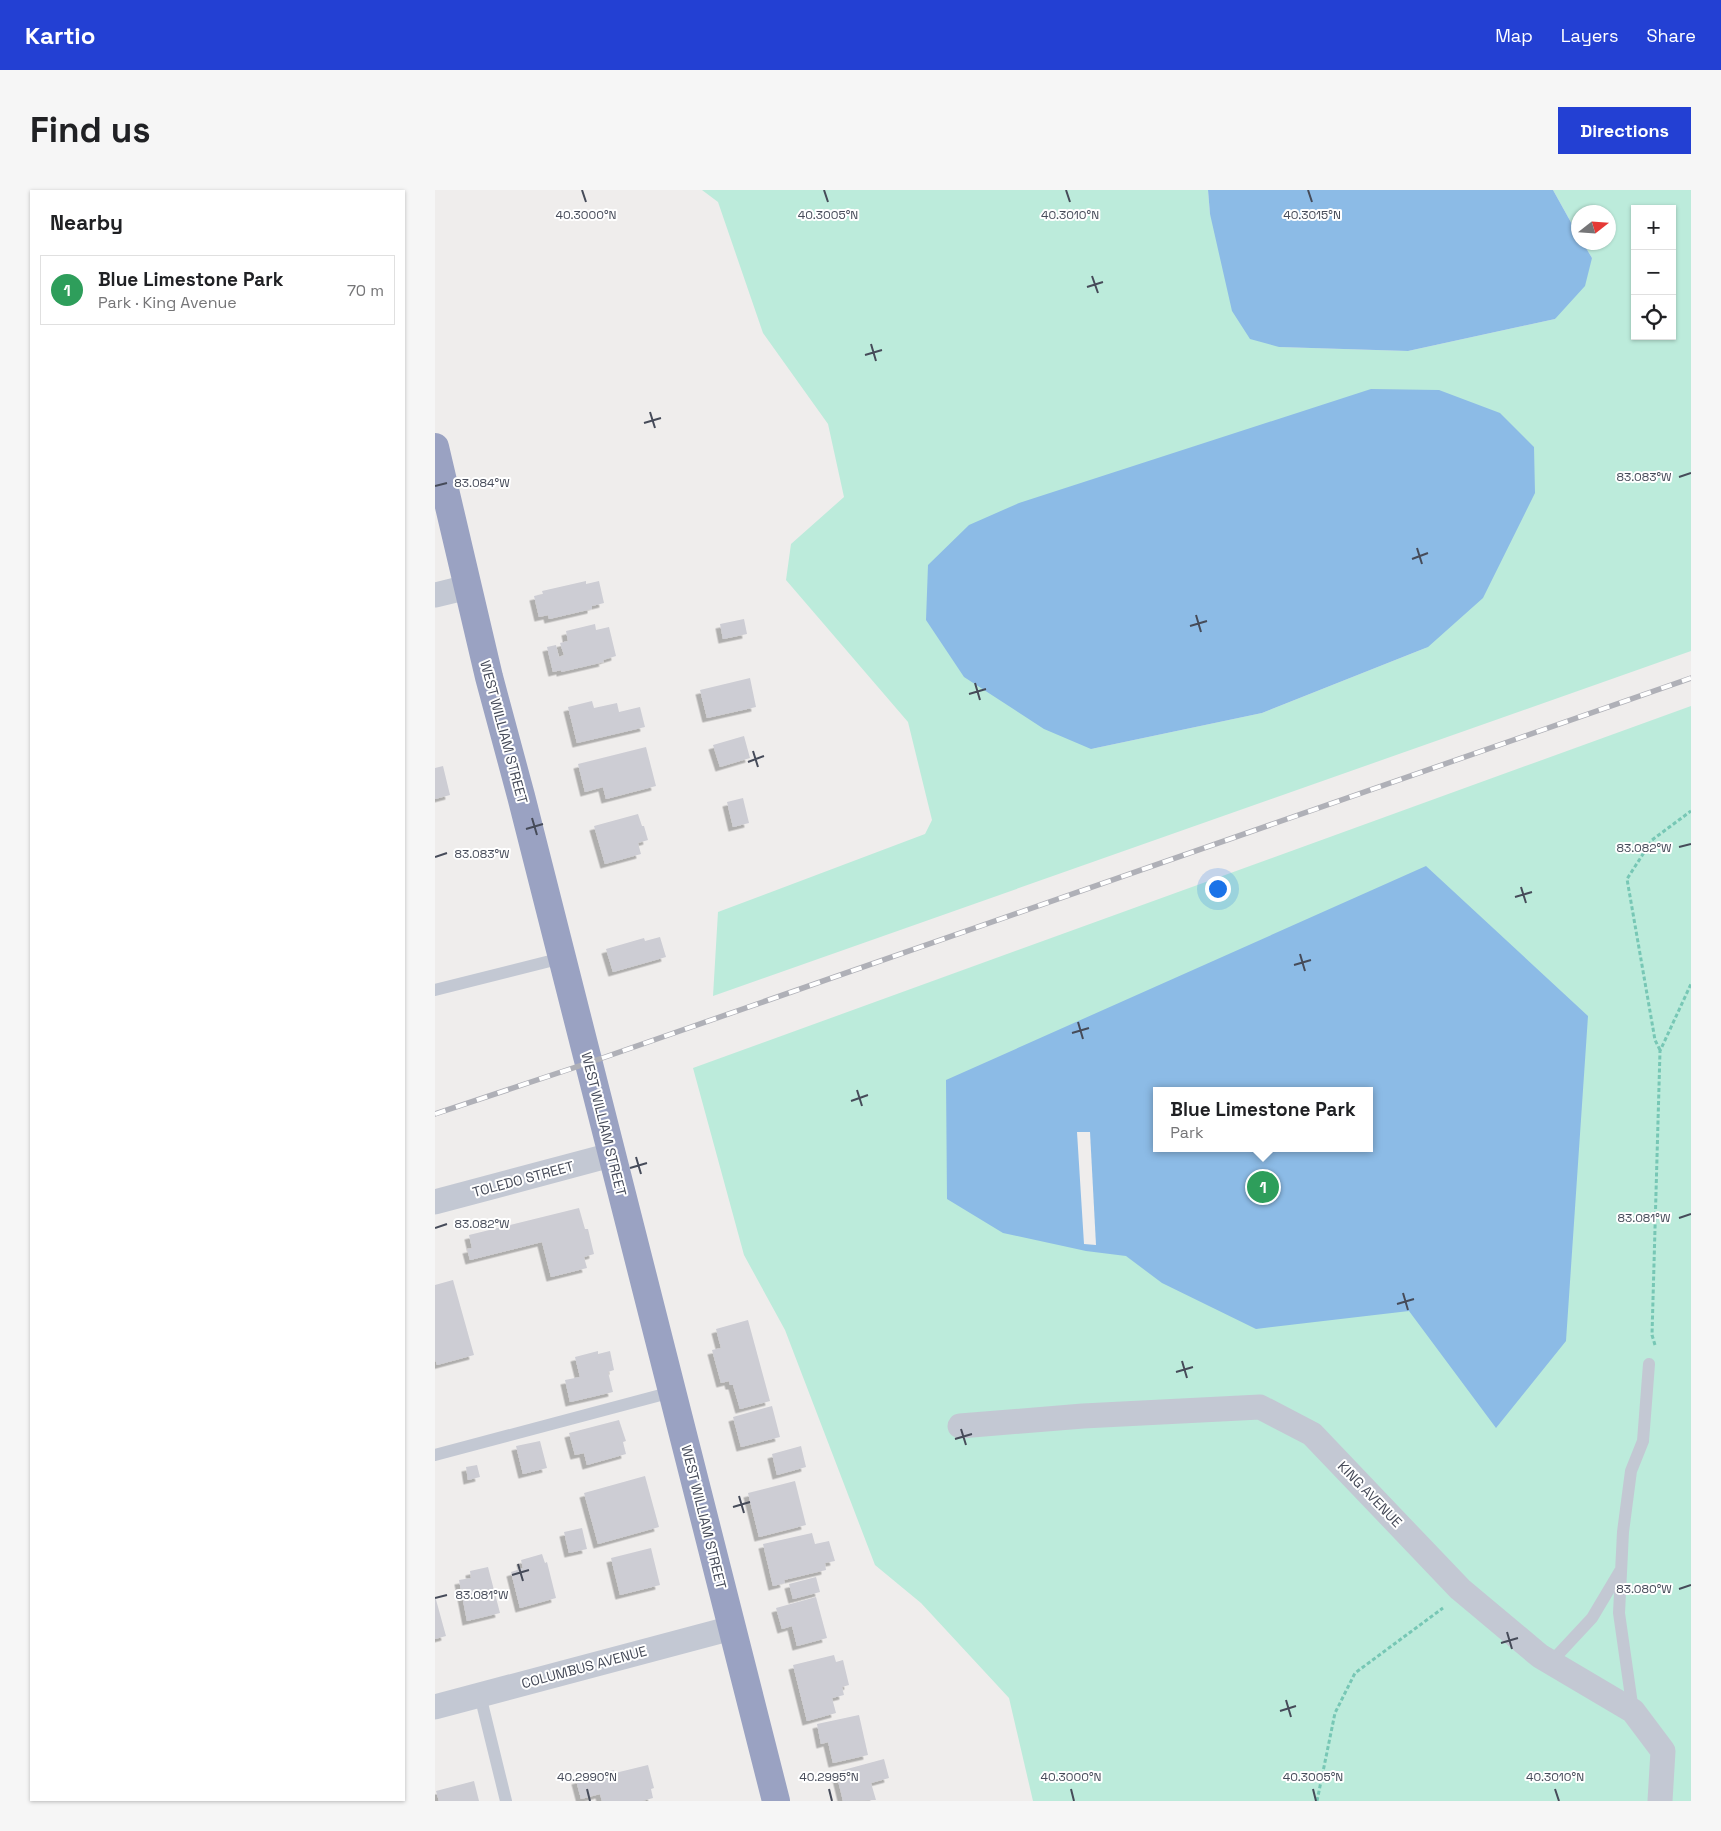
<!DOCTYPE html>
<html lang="en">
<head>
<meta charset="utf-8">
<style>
	:root { --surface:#fff; --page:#f6f6f6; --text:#202124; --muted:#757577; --line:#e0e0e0; --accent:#2340d3 }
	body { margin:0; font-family:"Space Grotesk",sans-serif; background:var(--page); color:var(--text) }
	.controls { position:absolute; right:15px; top:15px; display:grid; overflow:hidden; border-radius:0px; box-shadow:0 1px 4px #0004 }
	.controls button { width:45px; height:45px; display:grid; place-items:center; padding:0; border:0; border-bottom:1px solid var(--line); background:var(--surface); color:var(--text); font:25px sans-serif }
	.compass { position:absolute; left:1136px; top:15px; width:45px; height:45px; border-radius:50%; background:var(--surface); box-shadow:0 1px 4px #0004; rotate:73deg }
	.you { position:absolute; left:782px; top:698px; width:18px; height:18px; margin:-12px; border:4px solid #fff; border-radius:50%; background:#1a73e8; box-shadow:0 0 0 8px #1a73e833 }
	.badge { display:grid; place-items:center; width:32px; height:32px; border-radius:50%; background:var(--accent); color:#fff; font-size:16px; font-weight:700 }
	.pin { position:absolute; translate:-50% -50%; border:2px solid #fff; box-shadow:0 1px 5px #0006 }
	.popup { position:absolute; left:718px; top:897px; width:220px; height:65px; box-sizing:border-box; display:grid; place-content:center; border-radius:0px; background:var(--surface); filter:drop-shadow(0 1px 4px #0005); font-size:16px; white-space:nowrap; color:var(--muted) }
	.popup b { font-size:19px; color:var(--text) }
	.popup::after { content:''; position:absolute; left:50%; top:100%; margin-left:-10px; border:10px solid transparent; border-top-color:var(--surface) }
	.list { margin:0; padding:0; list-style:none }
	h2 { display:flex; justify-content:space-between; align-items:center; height:65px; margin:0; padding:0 20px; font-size:21px }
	h2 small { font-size:16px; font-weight:400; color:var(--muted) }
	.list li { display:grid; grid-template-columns:32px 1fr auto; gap:15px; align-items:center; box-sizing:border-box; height:70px; margin:0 10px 10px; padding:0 10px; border:1px solid var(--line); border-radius:0px }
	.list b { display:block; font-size:19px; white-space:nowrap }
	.list p { margin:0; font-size:16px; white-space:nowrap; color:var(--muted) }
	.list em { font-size:16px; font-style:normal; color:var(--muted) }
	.icon { flex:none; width:28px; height:28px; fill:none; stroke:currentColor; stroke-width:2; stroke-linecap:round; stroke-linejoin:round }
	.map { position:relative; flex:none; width:1256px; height:1611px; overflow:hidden; border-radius:0px }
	header { display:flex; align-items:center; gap:30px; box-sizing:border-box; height:70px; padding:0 25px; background:var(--accent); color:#fff }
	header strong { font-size:24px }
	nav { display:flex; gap:28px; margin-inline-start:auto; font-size:18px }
	.intro { display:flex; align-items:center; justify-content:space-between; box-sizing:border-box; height:120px; padding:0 30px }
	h1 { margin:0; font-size:35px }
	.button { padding:12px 22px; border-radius:0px; background:var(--accent); color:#fff; font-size:18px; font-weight:700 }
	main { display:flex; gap:30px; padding:0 30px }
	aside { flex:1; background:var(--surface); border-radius:0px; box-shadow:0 1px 4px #0004 }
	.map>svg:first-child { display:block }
	.green { fill:#bcebdb; fill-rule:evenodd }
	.water { fill:#8cbbe6; fill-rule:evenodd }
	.pier { fill:#efedec }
	.building { fill:#cdcdd4; filter:url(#shadow) }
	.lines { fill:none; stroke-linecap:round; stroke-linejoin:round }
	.path { stroke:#77c7b5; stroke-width:3; stroke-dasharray:4 2.5; stroke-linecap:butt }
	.service { stroke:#c3c8d3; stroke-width:12 }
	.minor { stroke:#c3c8d3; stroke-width:25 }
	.trunk { stroke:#9aa2c2; stroke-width:28 }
	.rail-casing { stroke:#afb0b7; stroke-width:5.5 }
	.rail { stroke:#fff; stroke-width:4; stroke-dasharray:11; stroke-linecap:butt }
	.ticks { fill:none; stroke:#464b59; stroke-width:2 }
	.labels { text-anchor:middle; stroke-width:4; stroke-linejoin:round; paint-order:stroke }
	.street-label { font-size:14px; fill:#464b59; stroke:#fff }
	.ticks-label { font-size:12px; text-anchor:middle; fill:#464b59; stroke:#fff; stroke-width:4; stroke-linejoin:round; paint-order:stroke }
</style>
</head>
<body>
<header>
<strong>Kartio</strong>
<nav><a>Map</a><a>Layers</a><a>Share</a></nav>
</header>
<div class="intro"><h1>Find us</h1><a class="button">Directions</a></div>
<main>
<aside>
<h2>Nearby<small></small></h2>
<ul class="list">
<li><span class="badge" style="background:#2e9e5b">1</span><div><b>Blue Limestone Park</b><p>Park · King Avenue</p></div><em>70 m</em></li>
</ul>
</aside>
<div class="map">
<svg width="1256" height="1611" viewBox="0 0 1256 1611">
	<defs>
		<filter id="shadow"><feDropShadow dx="-4.5" dy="4.5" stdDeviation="0" flood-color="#0004"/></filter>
	</defs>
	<rect width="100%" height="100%" fill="#efedec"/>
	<path class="green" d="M267 0H773L775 24 844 157 973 161 1120 129 1157 68 1148 53 1174 52V22H1144L1143 45 1118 0H1256V461L278 806 283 722 490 644 497 630 473 532 351 390 356 354 409 307 393 234 328 143 283 12ZM1200 19H1237V146H1200ZM993 457 827 523 656 559Z
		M1256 516V1611H598L574 1508 486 1413 440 1375 350 1140 309 1065 258 878ZM722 901H934V958H722Z"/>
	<path class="water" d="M773 0H1118L1143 45 1144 52 1148 53 1157 68 1150 96 1120 129 973 161 844 157 815 149 797 121 775 24Z
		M936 199 1004 200 1065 223 1099 257 1100 303 1048 408 993 457 827 523 656 559 609 539 529 487 491 430 493 375 534 335 584 313Z
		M991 676 1153 826 1131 1151 1061 1238 974 1121 821 1139 727 1093 691 1066 651 1061 568 1043 512 1009 511 890ZM722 901H934V958H722Z"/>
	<path class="pier" d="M642 942H655L661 1055 649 1054Z"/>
	<path class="building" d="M151 391V394L164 391 169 413 157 416V419L114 429 113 425 104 427 99 406 108 404 107 401Z
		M309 429 312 444 288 449 285 434Z
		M160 434 161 440 174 437 181 466 168 470 169 472 126 482V480L118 482 112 457 121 455 124 467 129 465 125 453 133 451 131 441Z
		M315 488 321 517 272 528 265 500Z
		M157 511 159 518 182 513 184 522 205 517 210 537 142 553 133 517Z
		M309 546 315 568 285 577 278 555Z
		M211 557 221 596 171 609 168 597 150 602 143 574Z
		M8 576 15 605 0 609V578Z
		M308 608 314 633 298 637 292 612Z
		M203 624 207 636H209L213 650 203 653 206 664 170 674 159 636Z
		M225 747 231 767 178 782 171 759 209 748 210 751Z
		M144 1018 150 1039H153L159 1064 149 1067 152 1078 116 1087 107 1052 35 1070 32 1059 37 1058 34 1045Z
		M18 1090 39 1165 2 1175 0 1169V1095Z
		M313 1130 335 1211 305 1219 298 1195H295L294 1191 286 1193 277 1160 286 1158 281 1139Z
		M163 1161V1164L175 1161 179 1180 173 1182 178 1202 135 1212 130 1190 145 1187 140 1167Z
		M337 1216 345 1247 306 1257 298 1227Z
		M184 1230 191 1251 188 1252 191 1264 152 1275 149 1263 140 1265 134 1243Z
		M105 1251 112 1278 88 1284 81 1256Z
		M366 1256 371 1277 342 1285 337 1264Z
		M42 1275 45 1287 33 1290 31 1277Z
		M210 1286 224 1337 163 1354 149 1303Z
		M360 1291 371 1335 324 1347 313 1303Z
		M147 1338 152 1359 134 1363 129 1342Z
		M377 1343 380 1354 394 1351 400 1371 390 1373 391 1380 349 1390 350 1393 338 1396 328 1354Z
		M216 1358 225 1395 185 1405 176 1368Z
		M107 1364 110 1373 112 1372 121 1408 85 1418 76 1382 88 1378 86 1370Z
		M53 1377 65 1423 32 1431 24 1390 36 1388 35 1381Z
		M381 1387 385 1402 358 1409 354 1394Z
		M0 1406 11 1446 0 1449Z
		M381 1407 392 1448 362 1456 357 1436 347 1439 341 1418Z
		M399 1465 401 1472 408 1470 414 1495 407 1497 409 1505 397 1508 401 1523 372 1531 358 1475Z
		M424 1525 433 1565 398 1573 393 1552 386 1554 382 1534Z
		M449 1569 454 1588 436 1593 441 1610 408 1611 401 1582Z
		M213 1575 219 1598 216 1599 218 1608 207 1611H167L165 1604 146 1609 141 1590 179 1580 180 1583Z
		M39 1591 44 1611H4L1 1601Z"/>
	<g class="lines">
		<path class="path" d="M1225 860 1220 850 1192 689 1217 650 1256 621
			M1220 1155 1217 1145 1225 861 1256 794
			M882 1611 900 1523 920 1483 1008 1418"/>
		<path class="service" d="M0 800 127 768
			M0 1265 237 1202
			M1116 1472 1157 1428 1185 1381
			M45 1505 71 1611
			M1198 1521 1184 1423 1188 1342 1196 1281 1208 1251 1214 1174"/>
		<path class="minor" d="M0 405 33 397
			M0 1012 176 965
			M525 1236 648 1226 825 1217 877 1244 1025 1399 1105 1466 1198 1521 1228 1561 1225 1611
			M0 1517 297 1438"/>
		<path class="trunk" d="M0 257 54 487 86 606 341 1611"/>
		<defs>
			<path id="rail" d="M0 924 153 873 1256 488"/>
		</defs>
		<use href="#rail" class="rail-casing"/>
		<use href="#rail" class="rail"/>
	</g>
	<path class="ticks" d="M147 0 151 12M389 0 393 12M631 0 635 12M873 0 877 12M657 86 663 103M652 97 668 92M436 154 441 171M430 165 447 160M215 222 220 238M209 233 226 228M1244 287 1256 283M0 296 12 293M982 358 987 374M977 369 993 363M761 425 766 442M755 436 772 431M540 493 545 510M534 504 551 499M318 561 323 577M313 572 329 566M97 628 102 645M91 639 108 634M1244 657 1256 654M0 667 12 663M1086 697 1091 713M1080 707 1097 702M865 764 870 781M859 775 876 770M643 832 648 849M637 843 654 838M422 900 427 916M416 911 433 905M201 967 206 984M195 978 212 973M1244 1028 1256 1024M0 1038 12 1034M968 1103 973 1120M962 1114 979 1109M747 1171 752 1188M741 1182 758 1177M526 1239 531 1255M520 1249 537 1244M304 1306 309 1323M298 1317 315 1312M83 1374 88 1391M77 1385 94 1380M1244 1399 1256 1395M0 1408 12 1405M1072 1442 1077 1459M1066 1453 1083 1448M851 1510 856 1527M845 1521 861 1516M152 1599 155 1611M394 1599 397 1611M636 1599 639 1611M878 1599 881 1611M1120 1599 1124 1611"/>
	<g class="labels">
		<g class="street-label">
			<text transform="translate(69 542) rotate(75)" y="5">WEST WILLIAM STREET</text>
			<text transform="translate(169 934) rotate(76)" y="5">WEST WILLIAM STREET</text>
			<text transform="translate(88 989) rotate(-15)" y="5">TOLEDO STREET</text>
			<text transform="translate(935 1304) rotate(46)" y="5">KING AVENUE</text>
			<text transform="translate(269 1327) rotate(76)" y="5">WEST WILLIAM STREET</text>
			<text transform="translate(149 1477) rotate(-15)" y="5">COLUMBUS AVENUE</text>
		</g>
	</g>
	<g class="ticks-label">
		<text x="151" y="29">40.3000°N</text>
		<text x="393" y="29">40.3005°N</text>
		<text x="635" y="29">40.3010°N</text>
		<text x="877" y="29">40.3015°N</text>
		<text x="1209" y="291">83.083°W</text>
		<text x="47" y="297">83.084°W</text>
		<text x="1209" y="662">83.082°W</text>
		<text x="47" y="668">83.083°W</text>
		<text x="1209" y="1032">83.081°W</text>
		<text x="47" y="1038">83.082°W</text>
		<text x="1209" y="1403">83.080°W</text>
		<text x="47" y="1409">83.081°W</text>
		<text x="152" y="1591">40.2990°N</text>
		<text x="394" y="1591">40.2995°N</text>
		<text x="636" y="1591">40.3000°N</text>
		<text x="878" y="1591">40.3005°N</text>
		<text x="1120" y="1591">40.3010°N</text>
	</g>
</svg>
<div class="controls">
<button>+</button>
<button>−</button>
<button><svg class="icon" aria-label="locate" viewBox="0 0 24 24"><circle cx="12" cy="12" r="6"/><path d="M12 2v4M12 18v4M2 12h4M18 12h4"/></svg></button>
</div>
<svg class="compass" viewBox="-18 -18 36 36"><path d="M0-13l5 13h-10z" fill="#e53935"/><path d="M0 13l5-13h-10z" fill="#757577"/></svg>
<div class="you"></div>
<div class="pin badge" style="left:828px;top:997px;background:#2e9e5b">1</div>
<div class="popup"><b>Blue Limestone Park</b>Park</div>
</div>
</main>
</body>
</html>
